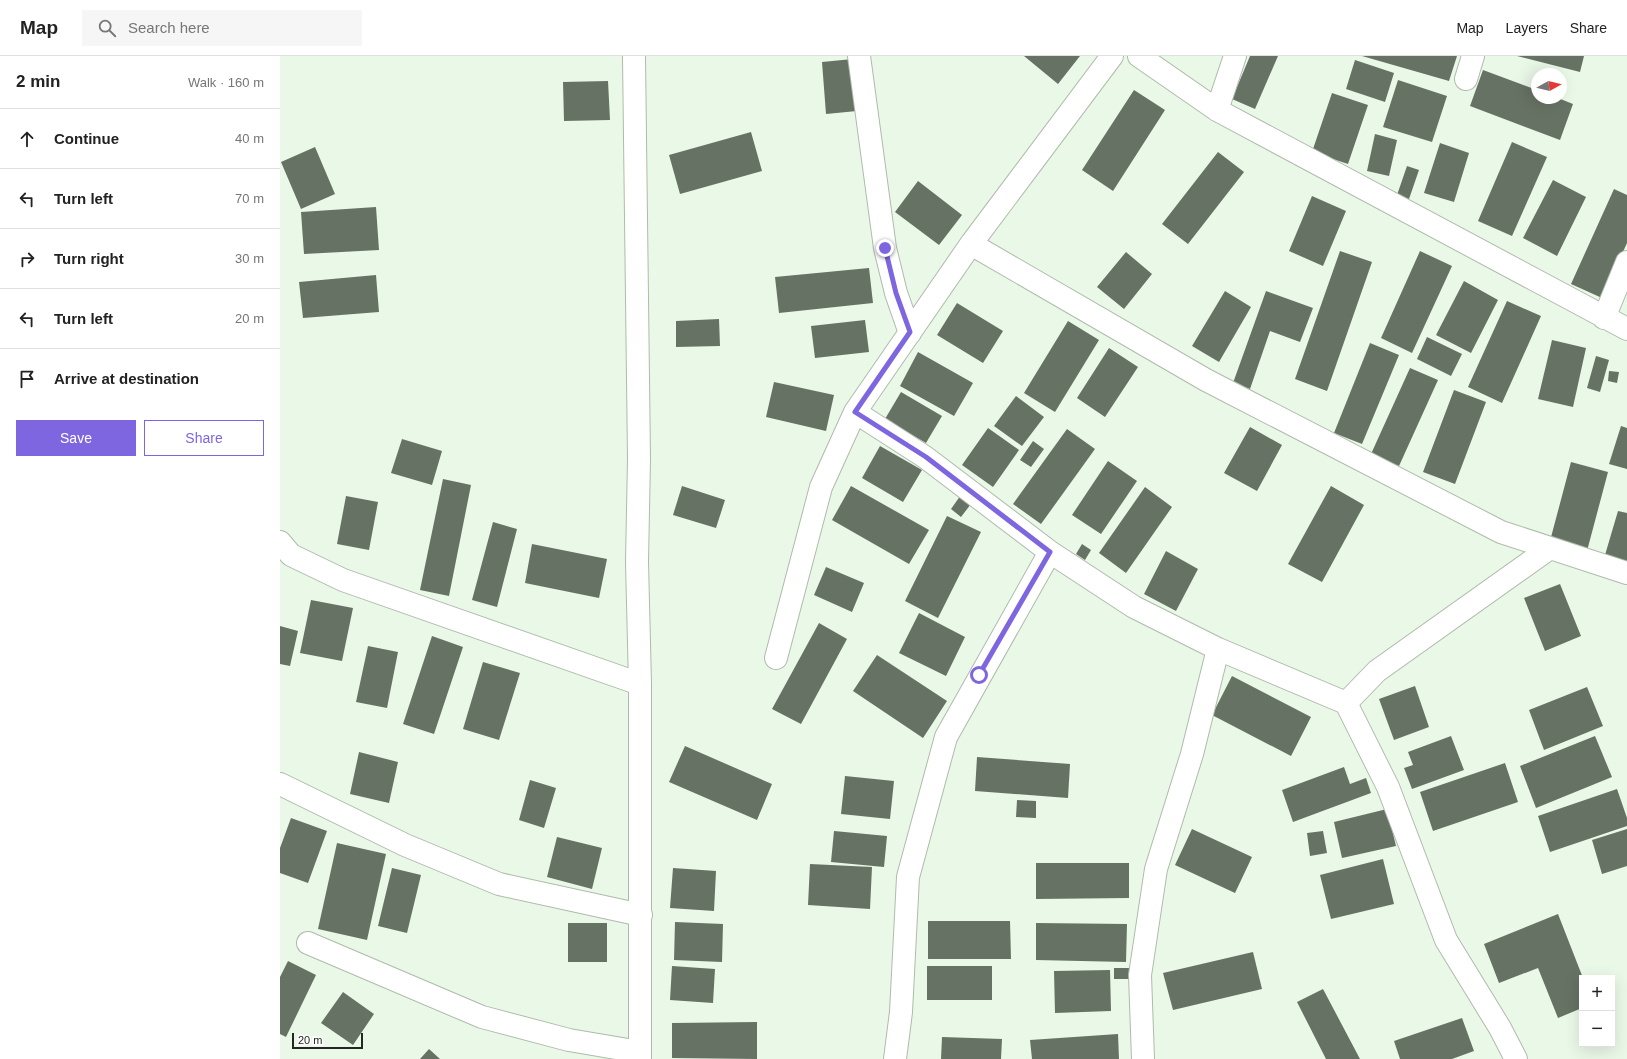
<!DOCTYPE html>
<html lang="en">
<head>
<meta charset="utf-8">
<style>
	:root { --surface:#fff; --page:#f6f6f6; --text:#222; --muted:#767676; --line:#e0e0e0; --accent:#7f66e1 }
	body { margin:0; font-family:Helvetica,sans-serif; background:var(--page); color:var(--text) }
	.controls { position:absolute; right:12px; bottom:12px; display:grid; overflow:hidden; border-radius:0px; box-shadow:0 4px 16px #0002 }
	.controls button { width:36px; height:36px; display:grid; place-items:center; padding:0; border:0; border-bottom:1px solid var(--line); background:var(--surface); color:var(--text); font:20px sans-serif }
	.compass { position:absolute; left:1251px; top:12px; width:36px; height:36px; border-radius:50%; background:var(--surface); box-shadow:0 4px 16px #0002; rotate:82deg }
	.scale { position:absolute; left:12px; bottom:10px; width:71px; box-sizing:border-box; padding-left:4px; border:2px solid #232922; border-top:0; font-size:11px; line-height:14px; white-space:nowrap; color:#232922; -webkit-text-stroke:3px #fff; paint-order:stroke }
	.stop { position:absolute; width:12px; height:12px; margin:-9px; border:3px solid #7f66e1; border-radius:50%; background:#fff }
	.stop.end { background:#7f66e1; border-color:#fff; box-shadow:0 1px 4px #0008 }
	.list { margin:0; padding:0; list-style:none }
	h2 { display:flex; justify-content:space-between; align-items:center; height:52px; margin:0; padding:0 16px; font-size:17px }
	h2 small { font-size:13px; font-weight:400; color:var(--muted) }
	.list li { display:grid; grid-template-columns:26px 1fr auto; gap:12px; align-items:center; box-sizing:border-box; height:60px; padding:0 16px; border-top:1px solid var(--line) }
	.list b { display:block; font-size:15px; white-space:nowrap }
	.list em { font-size:13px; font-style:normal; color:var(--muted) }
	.actions { display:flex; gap:8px; padding:12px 16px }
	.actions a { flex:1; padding:9px 0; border:1px solid var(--accent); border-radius:0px; text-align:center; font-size:14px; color:var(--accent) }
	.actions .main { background:var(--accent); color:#fff }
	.icon { flex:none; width:22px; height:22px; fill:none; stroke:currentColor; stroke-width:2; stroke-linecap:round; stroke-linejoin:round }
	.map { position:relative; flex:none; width:1347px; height:1003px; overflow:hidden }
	header { display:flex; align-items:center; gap:24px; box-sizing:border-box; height:56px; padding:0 20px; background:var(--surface); border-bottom:1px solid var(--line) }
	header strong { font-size:19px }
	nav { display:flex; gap:22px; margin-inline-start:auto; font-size:14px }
	.search { width:280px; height:36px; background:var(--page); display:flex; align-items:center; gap:10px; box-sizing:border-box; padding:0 14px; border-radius:0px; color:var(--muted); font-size:15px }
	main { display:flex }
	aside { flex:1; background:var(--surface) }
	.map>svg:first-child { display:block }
	.building { fill:#667264 }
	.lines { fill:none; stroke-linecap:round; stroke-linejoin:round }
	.street-casing { stroke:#aebbab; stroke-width:24 }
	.street { stroke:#fff; stroke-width:22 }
	.route { stroke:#7f66e1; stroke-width:5 }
</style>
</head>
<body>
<header>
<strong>Map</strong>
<div class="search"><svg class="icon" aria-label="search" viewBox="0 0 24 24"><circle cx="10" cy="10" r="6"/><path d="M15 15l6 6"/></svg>Search here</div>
<nav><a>Map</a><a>Layers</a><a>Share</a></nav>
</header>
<main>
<aside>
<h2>2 min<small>Walk · 160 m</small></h2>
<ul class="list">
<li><svg class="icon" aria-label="ahead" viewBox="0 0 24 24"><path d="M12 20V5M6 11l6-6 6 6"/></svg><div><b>Continue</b></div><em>40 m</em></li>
<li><svg class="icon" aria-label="left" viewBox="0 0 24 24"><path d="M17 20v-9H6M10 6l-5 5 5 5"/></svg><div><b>Turn left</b></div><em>70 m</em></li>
<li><svg class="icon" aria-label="right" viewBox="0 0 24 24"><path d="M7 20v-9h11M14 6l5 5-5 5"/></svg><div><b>Turn right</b></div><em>30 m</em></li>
<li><svg class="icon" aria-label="left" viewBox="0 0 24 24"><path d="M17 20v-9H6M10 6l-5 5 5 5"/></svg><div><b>Turn left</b></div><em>20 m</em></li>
<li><svg class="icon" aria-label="arrive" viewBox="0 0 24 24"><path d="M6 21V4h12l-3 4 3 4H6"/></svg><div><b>Arrive at destination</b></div></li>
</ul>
<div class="actions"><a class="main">Save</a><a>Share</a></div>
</aside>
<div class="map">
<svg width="1347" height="1003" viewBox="0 0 1347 1003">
	<rect width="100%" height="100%" fill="#eaf8e8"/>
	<path class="building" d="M744 0H800L778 28Z
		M970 0H998L975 53 952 43Z
		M1082 0H1177L1169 25Z
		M1237 0H1304L1300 16Z
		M573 3 577 55 546 58 542 6Z
		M1075 4 1114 17 1105 46 1066 33Z
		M1203 14 1257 34V42H1278L1293 48 1280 84 1190 50Z
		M1118 24 1167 40 1152 86 1103 71Z
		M328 25 330 64 284 65 283 26Z
		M854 34 885 54 833 135 802 114Z
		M1052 37 1088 49 1068 108 1032 96Z
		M471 76 482 115 400 138 389 99Z
		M1095 78 1117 84 1109 120 1087 115Z
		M1232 86 1267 101 1232 180 1198 165Z
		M1160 87 1189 97 1174 146 1144 137Z
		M35 91 55 138 21 153 1 106Z
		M938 96 964 116 908 188 882 168Z
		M1127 110 1139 114 1129 143 1117 139Z
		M1273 124 1306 141 1277 200 1243 182Z
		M638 125 682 159 659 189 615 156Z
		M1334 133 1347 139V187L1322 242 1291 228Z
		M1032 140 1066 155 1043 210 1009 195Z
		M96 151 99 194 24 198 21 156Z
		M1060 195 1092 206 1047 335 1015 323Z
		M1140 195 1172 210 1132 297 1101 282Z
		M846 196 872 218 844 253 817 231Z
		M589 212 593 247 499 257 495 221Z
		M96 219 99 256 23 262 19 226Z
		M1184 225 1218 244 1191 297 1156 279Z
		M945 235 971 251 939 306 912 290Z
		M986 235 1033 252 1020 286 990 275 970 333 953 327Z
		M1227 245 1261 260 1222 347 1188 331Z
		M677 247 723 275 703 307 657 279Z
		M439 263 440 290 396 291V265Z
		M585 264 589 296 535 302 531 270Z
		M788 265 819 284 775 356 744 337Z
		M1147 281 1182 298 1171 320 1137 303Z
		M1272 284 1306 292 1293 351 1258 343Z
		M1090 287 1119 299 1082 388 1054 377Z
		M829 292 858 311 825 361 797 342Z
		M638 296 693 327 674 360 620 330Z
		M1316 300 1329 304 1320 336 1307 332Z
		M1130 312 1158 324 1119 410 1091 398Z
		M1329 315 1339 316 1337 327 1328 325Z
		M494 326 554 339 546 375 486 361Z
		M1174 334 1206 346 1175 428 1143 416Z
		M621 336 662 360 646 387 605 363Z
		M736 340 764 361 742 390 714 370Z
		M1341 370 1347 372V413L1329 408Z
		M970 371 1002 389 977 435 944 417Z
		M708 372 739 394 713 431 682 409Z
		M787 373 815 393 761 468 733 448Z
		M122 383 162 395 152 429 111 417Z
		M753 385 764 393 751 411 740 404Z
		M600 390 642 414 623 446 582 422Z
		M828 405 857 425 821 478 792 459Z
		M1291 406 1328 416 1307 495 1270 485Z
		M163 423 191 429 169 540 140 534Z
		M402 430 445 444 436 472 393 459Z
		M571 430 649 474 629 508 552 464Z
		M1051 430 1084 449 1042 526 1008 508Z
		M865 431 892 451 846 517 819 497Z
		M683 436 694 444 681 461 671 453Z
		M66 440 98 446 89 494 57 488Z
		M1338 455 1347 457V505L1325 499Z
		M667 460 701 476 658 562 625 545Z
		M213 466 237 473 217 551 192 544Z
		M252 488 327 503 319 542 245 527Z
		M802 488 811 494 805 504 796 498Z
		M886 495 918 513 896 555 864 538Z
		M546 511 584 527 572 556 534 539Z
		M1280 528 1301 580 1265 595 1244 542Z
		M31 544 73 552 62 605 20 597Z
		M639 557 685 581 666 620 619 597Z
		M539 567 567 583 521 668 492 653Z
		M0 570 18 575 10 610 0 608Z
		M152 580 183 591 154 678 123 668Z
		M88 590 118 596 107 652 76 646Z
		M597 599 667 645 643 682 573 635Z
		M203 606 240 617 219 684 183 673Z
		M952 620 1031 661 1011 700 932 659Z
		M1135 630 1149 671 1114 684 1099 643Z
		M1307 631 1323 670 1264 694 1249 654Z
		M1171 680 1184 714 1132 733 1124 712 1133 709 1128 696Z
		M1315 680 1332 721 1256 752 1240 710Z
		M405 690 492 728 477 764 389 726Z
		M79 696 118 706 109 747 70 738Z
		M697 701 790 708 788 742 695 735Z
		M1225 707 1238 746 1153 775 1140 736Z
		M1064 711 1070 728 1086 722 1091 737 1013 766 1002 734Z
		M565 720 614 725 610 763 561 758Z
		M250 724 276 732 264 772 239 764Z
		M1337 733 1347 762V770L1270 796 1258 760Z
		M737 744 756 745V762L736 761Z
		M1107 753 1116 790 1062 802 1054 766Z
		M11 762 47 775 28 827 0 817V792Z
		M912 773 972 801 955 837 895 809Z
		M1347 773V810L1322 818 1312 784Z
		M554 775 607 780 604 811 551 806Z
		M1043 775 1047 797 1030 800 1027 777Z
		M277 781 322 792 312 833 267 821Z
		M57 787 106 798 87 884 38 873Z
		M1103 803 1114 848 1051 863 1040 819Z
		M756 807H849V842L756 843Z
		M530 808 592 811 590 853 528 849Z
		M112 812 141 819 127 877 98 870Z
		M393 812 436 815 434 855 390 852Z
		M1278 858 1303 922 1302 952 1278 962 1258 912 1219 927 1204 888Z
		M648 865H730L731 903H648Z
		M395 866 443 868 442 906 394 904Z
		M288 867H327V906H288Z
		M756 867 847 868 846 906 756 904Z
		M973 896 982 933 893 954 883 917Z
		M8 905 36 919 6 981 0 978V921Z
		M392 910 435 913 433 947 390 944Z
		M647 910H712V944H647Z
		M834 912H849V923H834Z
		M830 914 831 955 775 957 774 915Z
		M1043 933 1080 1003H1046L1017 946Z
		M63 936 94 958 73 989 41 967Z
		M1182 962 1194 995 1172 1003H1120L1114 985Z
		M477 966V1003L392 1002V967Z
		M838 978 839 1003H752L750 984Z
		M662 981 722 983 721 1003H661Z
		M149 993 160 1003H140Z"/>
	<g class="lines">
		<defs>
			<path id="street" d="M354 0 359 403 357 506 360 628V1003
				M579 0 605 192 616 237 630 277
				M859 0 937 54 1347 273
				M1186 23 1193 0
				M937 54 955 0
				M691 188 926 324 1221 476 1347 517
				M1324 262 1347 206
				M575 356 645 401 770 496 854 551 938 593 1066 647
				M0 486 11 499 63 524 360 628
				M496 602 541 431 575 356 691 188 832 0
				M0 728 125 789 219 828 361 859
				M28 887 202 961 289 984 360 996
				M615 1003 621 956 628 821 666 681 770 496
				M863 1003 860 919 876 813 912 698 938 593
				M1236 1003 1220 972 1166 884 1108 731 1066 647 1097 615 1270 492"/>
		</defs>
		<use href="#street" class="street-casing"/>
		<use href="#street" class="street"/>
	</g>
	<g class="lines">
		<path class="route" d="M605 192 616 237 630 276 575 356 646 401 770 496 699 619"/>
	</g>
</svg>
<div class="controls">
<button>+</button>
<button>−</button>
</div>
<svg class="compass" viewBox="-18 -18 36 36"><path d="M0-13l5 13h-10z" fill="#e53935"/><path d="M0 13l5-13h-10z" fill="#767676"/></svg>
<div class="scale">20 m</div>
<div class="stop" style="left:699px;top:619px"></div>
<div class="stop end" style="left:605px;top:192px"></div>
</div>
</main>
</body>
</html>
